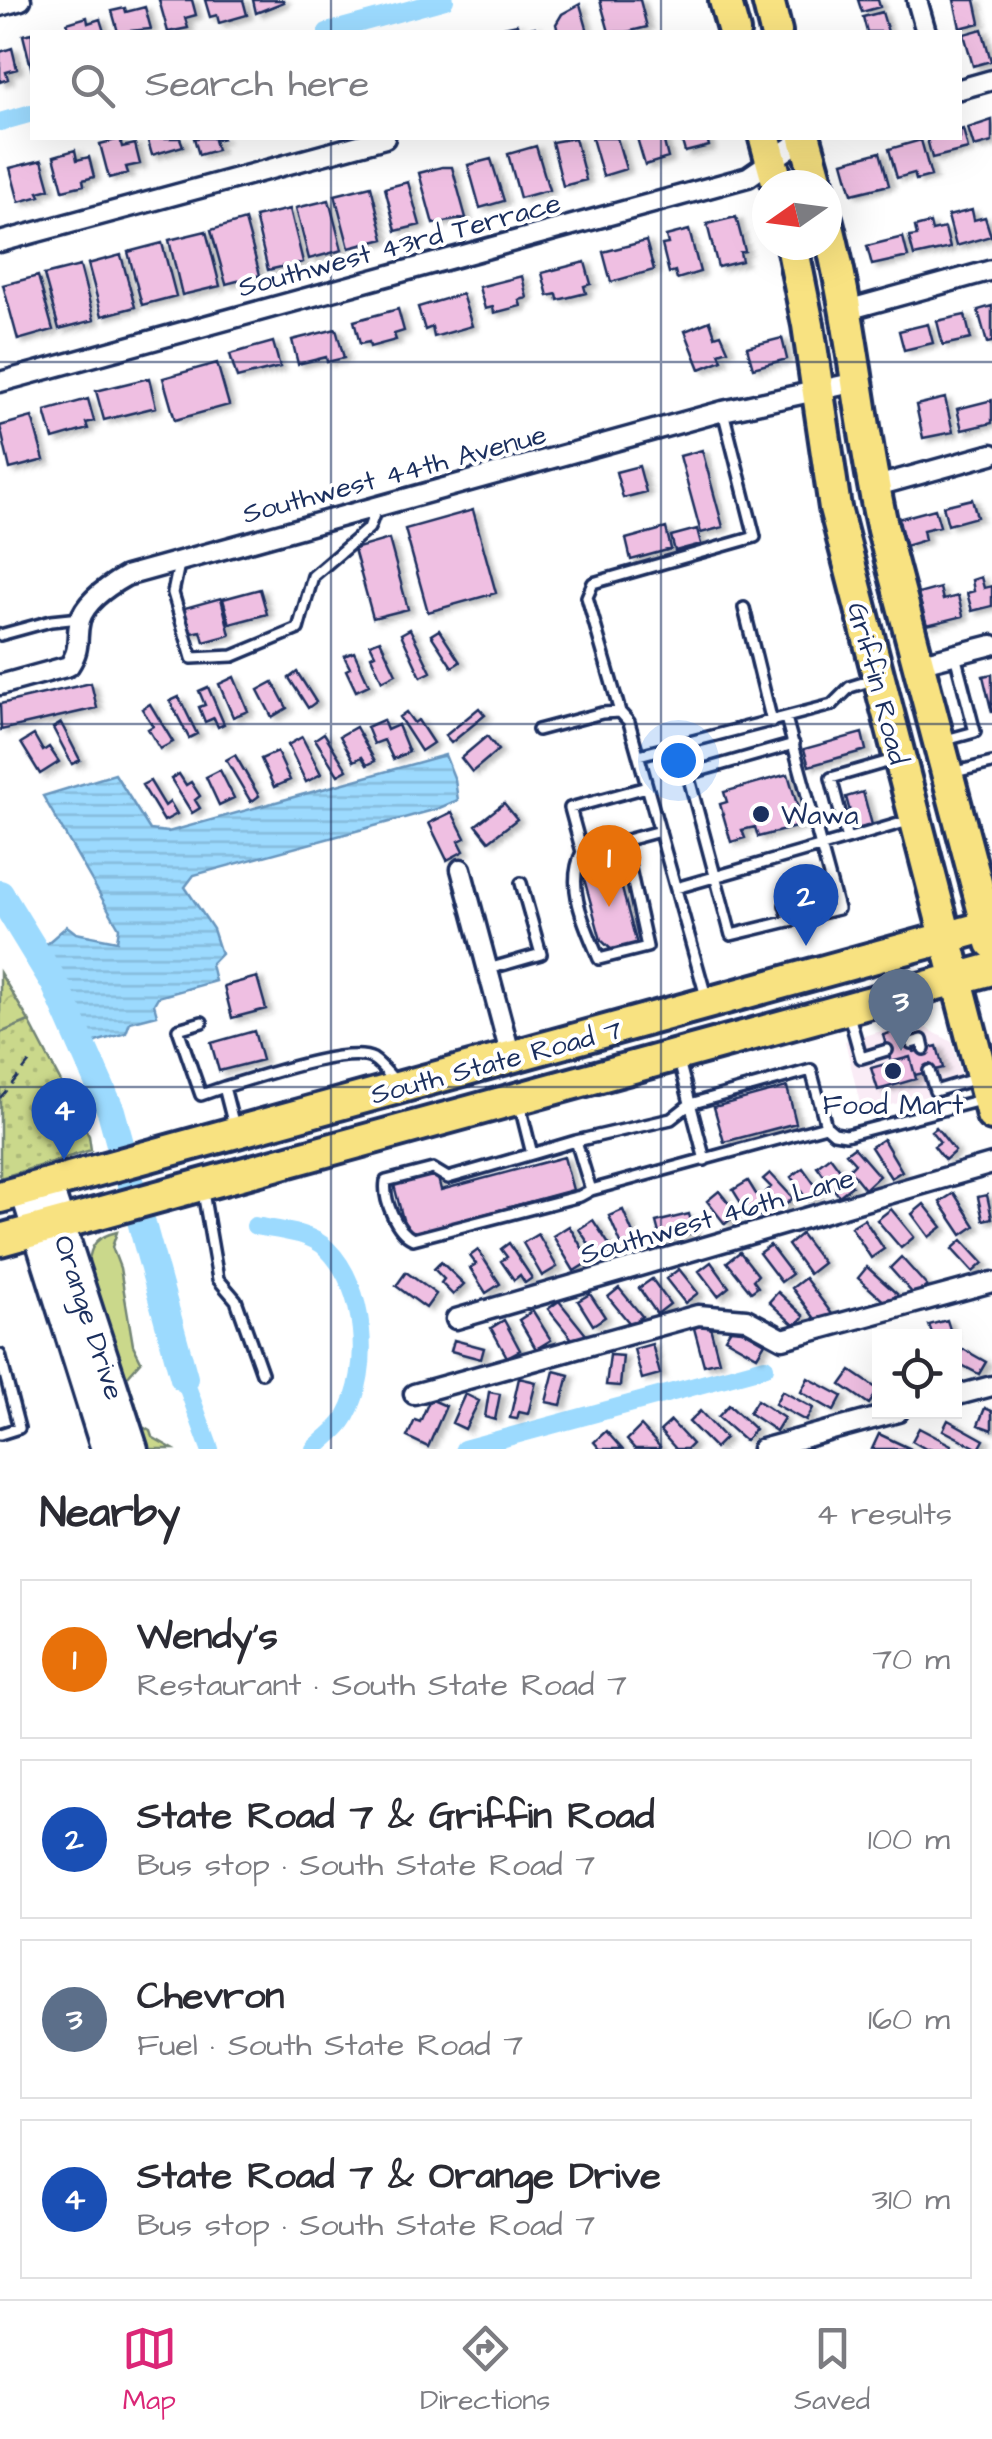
<!DOCTYPE html>
<html lang="en">
<head>
<meta charset="utf-8">
<style>
	:root { --surface:#fff; --page:#f2f2f3; --text:#2b2b33; --muted:#7c7c81; --line:#e1e1e2; --accent:#db2777 }
	body { margin:0; font-family:"Architects Daughter",sans-serif; background:var(--page); color:var(--text) }
	.controls { position:absolute; right:30px; bottom:30px; display:grid; overflow:hidden; border-radius:0px; box-shadow:0 10px 40px #0002 }
	.controls button { width:90px; height:90px; display:grid; place-items:center; padding:0; border:0; border-bottom:2px solid var(--line); background:var(--surface); color:var(--text); font:50px sans-serif }
	.compass { position:absolute; left:752px; top:170px; width:90px; height:90px; border-radius:50%; background:var(--surface); box-shadow:0 10px 40px #0002; rotate:256deg }
	.you { position:absolute; left:678px; top:760px; width:35px; height:35px; margin:-25px; border:8px solid #fff; border-radius:50%; background:#1a73e8; box-shadow:0 0 0 15px #1a73e833 }
	.badge { display:grid; place-items:center; width:65px; height:65px; border-radius:50%; background:var(--accent); color:#fff; font-size:32px; font-weight:700 }
	.pin { position:absolute; translate:-50% -82px; filter:drop-shadow(0 2px 5px #0008) }
	.pin::after { content:''; position:absolute; top:52px; width:35px; height:30px; background:inherit; clip-path:polygon(0 0,100% 0,50% 100%) }
	.list { margin:0; padding:0; list-style:none }
	h2 { display:flex; justify-content:space-between; align-items:center; height:130px; margin:0; padding:0 40px; font-size:42px }
	h2 small { font-size:32px; font-weight:400; color:var(--muted) }
	.list li { display:grid; grid-template-columns:65px 1fr auto; gap:30px; align-items:center; box-sizing:border-box; height:160px; margin:0 20px 20px; padding:0 20px; border:2px solid var(--line); border-radius:0px }
	.list b { display:block; font-size:38px; white-space:nowrap }
	.list p { margin:0; font-size:32px; white-space:nowrap; color:var(--muted) }
	.list em { font-size:32px; font-style:normal; color:var(--muted) }
	.icon { flex:none; width:55px; height:55px; fill:none; stroke:currentColor; stroke-width:2; stroke-linecap:round; stroke-linejoin:round }
	.map { position:relative; flex:none; width:992px; height:1449px; overflow:hidden }
	.search { position:absolute; background:var(--surface); box-shadow:0 10px 40px #0002; left:30px; right:30px; top:30px; height:110px; display:flex; align-items:center; gap:25px; box-sizing:border-box; padding:0 35px; border-radius:0px; color:var(--muted); font-size:38px }
	.sheet { height:850px; background:var(--surface) }
	nav { display:flex; justify-content:space-around; align-items:center; box-sizing:border-box; height:140px; border-top:2px solid var(--line); background:var(--surface); font-size:28px; color:var(--muted) }
	nav a { display:grid; justify-items:center; gap:5px }
	nav .on { color:var(--accent) }
	.map>svg:first-child { display:block }
	.built { fill:#faecf6 }
	.grass { fill:url(#grass-dots); stroke:#728474; stroke-width:2.5 }
	.forest { fill:url(#forest-crowns); stroke:#728474; stroke-width:2.5 }
	.green { fill:#cad88b; stroke:#728474; stroke-width:2.5 }
	.water { fill:url(#water-rules); stroke:#6896be; stroke-width:2.5 }
	.lines { fill:none; stroke-linecap:round; stroke-linejoin:round }
	.canal { stroke:#9cdafe; stroke-width:18 }
	.river { stroke:#9cdafe; stroke-width:28 }
	.building { fill:#efbfe2; stroke:#1b2f5e; stroke-width:2.5; filter:url(#shadow) }
	.lane-casing { stroke:#1b2f5e; stroke-width:16 }
	.street-casing { stroke:#1b2f5e; stroke-width:25 }
	.secondary-casing { stroke:#1b2f5e; stroke-width:35 }
	.primary-casing { stroke:#1b2f5e; stroke-width:38 }
	.path { stroke:#1b2f5e; stroke-width:2.5; stroke-dasharray:10 8; stroke-linecap:butt }
	.lane { stroke:#fff; stroke-width:9 }
	.street { stroke:#fff; stroke-width:18 }
	.secondary { stroke:#fff; stroke-width:28 }
	.primary { stroke:#f8e281; stroke-width:30 }
	.grid { fill:none; stroke:#1b2f5e; stroke-width:2.5; stroke-opacity:0.55 }
	.poi-dot { fill:#1b2f5e; stroke:#fff; stroke-width:4 }
	.labels { text-anchor:middle; stroke-width:8; stroke-linejoin:round; paint-order:stroke }
	.street-label { font-size:28px; fill:#1b2f5e; stroke:#fff }
	.poi-label { font-size:28px; fill:#1b2f5e; stroke:#fff; text-anchor:start }
</style>
</head>
<body>
<div class="map">
<svg width="992" height="1449" viewBox="0 0 992 1449">
	<defs>
		<pattern id="grass-dots" width="8" height="8" patternUnits="userSpaceOnUse" patternTransform="scale(2.5)"><rect width="8" height="8" fill="#cad88b"/><path d="M2 2h.1M6 6h.1" fill="none" stroke="#adba7a" stroke-width="1.8" stroke-linecap="round"/></pattern>
		<pattern id="forest-crowns" width="20" height="18" patternUnits="userSpaceOnUse" patternTransform="scale(2.5)"><rect width="20" height="18" fill="#cad88b"/><path d="M2 6a3 3 0 1 1 6 0M12 15a3 3 0 1 1 6 0" fill="none" stroke="#adba7a"/></pattern>
		<pattern id="water-rules" width="6" height="5" patternUnits="userSpaceOnUse" patternTransform="scale(2.5)"><rect width="6" height="5" fill="#9cdafe"/><path d="M0 2.5h6" fill="none" stroke="#86bbdc"/></pattern>
		<filter id="shadow"><feDropShadow dx="5.5" dy="3" stdDeviation="2.5" flood-color="#0004"/></filter>
	</defs>
	<rect width="100%" height="100%" fill="#fff"/>
	<filter id="ink" filterUnits="userSpaceOnUse"><feTurbulence type="fractalNoise" baseFrequency=".01" numOctaves="2"/><feDisplacementMap in="SourceGraphic" scale="20" xChannelSelector="R" yChannelSelector="G"/><feConvolveMatrix kernelMatrix="1 2 1 2 8 2 1 2 1" color-interpolation-filters="sRGB"/></filter>
	<g filter="url(#ink)">
		<path class="built" d="M915 1022 952 1042 964 1087 862 1112 845 1041Z"/>
		<path class="grass" d="M29 1021 89 1136 91 1150 0 1178V1033Z"/>
		<path class="forest" d="M0 973 29 1021 0 1033Z"/>
		<path class="green" d="M117 1232 112 1247 120 1268 133 1345 141 1361 127 1377 143 1427 150 1431 152 1437 173 1449H140L88 1265C91 1244 96 1237 117 1232Z"/>
		<path class="water" d="M445 755 455 780 458 800 437 809 194 875 185 887 213 929 221 954 211 964 215 981 158 997 154 1004 157 1015 130 1022 126 1033 82 1046 55 984 45 945 67 926 76 933 117 941 119 928 43 796 115 774 150 830 168 832Z"/>
		<g class="lines">
			<path class="canal" d="M327 32 445 0
				M0 122 32 113
				M255 1226C277 1230 311 1232 327 1249 366 1287 372 1370 346 1416 340 1428 324 1439 314 1449
				M184 1378 210 1449
				M464 1449 765 1367"/>
			<path class="river" d="M0 894 55 984 111 1111 184 1378"/>
		</g>
		<path class="building" d="M159 0H192L196 15 185 18 188 28 168 32Z
			M205 0H243L247 15 219 23 217 15 210 17Z
			M253 0H283L284 2 256 13Z
			M600 0H640L647 27 627 32H609Z
			M858 0H878L880 7 862 12Z
			M954 0H975L980 23 960 28Z
			M580 4 588 32H558L556 24 562 14Z
			M145 7 151 29 118 32 112 11 125 8 126 12Z
			M882 12 888 32H867L863 17Z
			M87 17 88 23 100 19 104 32H70L67 23Z
			M517 24 518 31 535 27 537 32H505L504 27Z
			M982 29 991 61 973 66 964 34Z
			M32 33V71L23 35Z
			M12 48 17 69 6 72 8 79 0 82V52Z
			M992 120V142L974 147 968 128Z
			M963 129 968 149 932 158 927 139 960 138V130Z
			M147 138H180L183 146 152 155Z
			M194 138H224L214 140 217 150 199 155Z
			M575 138 586 180 563 186 552 142Z
			M592 138H617L626 169 603 176Z
			M637 138H663L668 158 645 165Z
			M681 138H707L709 146 685 152Z
			M120 139 122 147 135 144 140 164 126 167 128 173 109 178 100 144Z
			M921 140 931 176 916 180 914 173 897 178 889 149Z
			M536 146 549 190 520 198 508 154Z
			M75 150 77 160 89 157 94 177 83 180 84 185 63 190 54 156Z
			M880 152 889 185 852 194 843 162Z
			M491 159 504 201 480 208 468 165Z
			M42 160 50 189 38 192 40 196 19 202 10 168Z
			M442 167H452L466 218 433 224 419 173Z
			M408 182 420 225 396 231 385 188Z
			M371 186 384 239 349 248 335 195Z
			M329 200 342 250 309 259 296 208Z
			M290 209 303 262 268 270 255 217Z
			M972 210 974 220 985 217 991 236 956 246 948 216Z
			M736 217 745 251 740 252 742 261 718 267 707 224Z
			M245 220 260 275 226 284 211 230Z
			M930 223 932 231 945 228 950 248 914 256 909 237 917 236 915 227Z
			M689 230 700 272 677 279 675 271 669 273 662 245 668 244 666 236Z
			M206 231 220 286 182 295 169 240Z
			M903 237 908 257 872 265 867 246Z
			M646 241 654 270 611 282 603 252Z
			M162 243 176 296 142 305 128 252Z
			M121 255 135 307 102 316 88 264Z
			M585 262 591 284 584 286 586 293 558 300 557 294 548 296 542 273Z
			M80 266 94 320 59 329 44 275Z
			M38 276 53 330 18 340 3 285Z
			M522 276 527 298 519 300 521 306 494 313 493 307 485 309 479 287Z
			M462 294 472 326 434 337 432 327 425 330 418 307Z
			M992 306V342L987 343 978 310Z
			M398 309 404 331 394 334 396 340 370 347 369 342 360 344 354 321Z
			M965 315 971 339 943 345 937 321Z
			M710 321 715 336 721 334 728 350 719 353 722 360 700 369 685 331Z
			M928 324 933 343 904 350 899 331Z
			M336 329 344 358 327 362 326 357 298 364 292 340Z
			M782 338 787 359 753 368 747 347Z
			M273 342 280 367 237 378 230 354Z
			M217 363 229 405 175 420 163 378Z
			M149 378 156 407 104 420 96 391Z
			M945 398 953 432 923 438 916 405Z
			M88 399 94 421 86 423 88 429 53 439 45 411Z
			M992 400V423L962 430 957 409Z
			M32 417 44 460 10 469 0 426Z
			M702 450 723 527 701 533 680 456Z
			M639 466 646 492 623 498 616 472Z
			M972 499 977 517 948 525 943 506Z
			M935 509 940 526 923 530 925 540 905 546 898 519Z
			M473 510 496 593 428 612 405 529Z
			M666 528 671 549 631 560 626 539Z
			M697 529 701 544 675 551 671 536Z
			M389 539 408 609 373 618 354 549Z
			M981 577 984 588 992 586V606L972 611 967 593 974 591 972 580Z
			M940 588 943 600 958 596 963 616 927 625 918 594Z
			M260 589 267 614 230 624 223 599Z
			M221 598 230 635 204 642 201 631 188 634 181 609Z
			M410 629 431 672 421 677 401 634Z
			M439 630 460 662 452 667 431 635Z
			M380 640 396 674 382 681 371 656 375 654 370 644Z
			M354 652 369 685 356 691 346 670 350 668 344 656Z
			M297 672 316 702 308 708 289 678Z
			M992 674V713L983 676Z
			M234 677 248 711 233 717 219 684Z
			M273 682 287 708 272 717 258 690Z
			M91 683 97 708 1 730 0 704Z
			M208 687 224 724 218 727 214 718 205 722 199 707 205 705 199 691Z
			M179 697 197 734 189 738 170 701Z
			M150 704 173 742 160 749 148 729 153 726 142 709Z
			M479 708 485 715 451 743 445 736Z
			M406 712 414 723 418 720 433 743 421 751 399 717Z
			M383 720 387 730 398 725 409 752 393 759 384 740 374 744 367 727Z
			M61 723 80 760 72 764 53 728Z
			M356 727 375 761 367 765 362 757 354 761 340 736Z
			M324 733 347 770 338 775 315 739Z
			M862 733 866 750 809 766 804 749Z
			M34 735 43 751 49 747 59 762 40 774 21 743Z
			M487 736 498 750 472 772 461 758Z
			M302 737 321 774 306 782 288 745Z
			M277 752 290 780 274 787 261 759Z
			M235 755 259 796 251 802 226 760Z
			M220 770 234 798 219 805 206 777Z
			M179 774 186 785 191 782 200 796 195 800 200 808 192 813 171 779Z
			M788 774 803 825 758 837 755 827 742 830 745 838 731 842 720 804 727 802 724 792Z
			M150 781 165 806 170 802 177 814 164 821 142 785Z
			M863 792 872 825 855 830 846 797Z
			M504 803 517 819 489 841 476 825Z
			M452 812 465 838 459 841 464 851 447 860 429 823Z
			M616 866 637 945 614 952 601 940 583 875Z
			M257 977 266 1009 232 1018 224 986Z
			M907 1028 914 1052 937 1046 943 1068 915 1075 910 1057 891 1062 883 1035Z
			M254 1031 262 1060 219 1071 211 1043Z
			M910 1057 916 1079 878 1090 871 1068Z
			M787 1087 796 1123 724 1142 714 1107Z
			M936 1127 955 1151 945 1160 934 1146 940 1142 931 1131Z
			M883 1139 902 1171 891 1178 871 1147Z
			M854 1147 879 1176 865 1189 849 1169 855 1163 846 1153Z
			M830 1156 852 1186 839 1196 817 1166Z
			M564 1157 573 1190 407 1235 394 1185 437 1174 441 1190Z
			M803 1168 820 1192 808 1201 791 1177Z
			M770 1173 793 1198 781 1209 766 1192 771 1187 763 1179Z
			M748 1181 767 1212 760 1216 754 1206 746 1211 733 1190Z
			M719 1191 737 1214 725 1224 707 1201Z
			M954 1193 975 1226 962 1235 940 1202Z
			M987 1195 992 1218 983 1220 978 1197Z
			M924 1204 942 1227 929 1237 912 1214Z
			M891 1209 914 1237 901 1248 877 1220Z
			M623 1210 639 1248 625 1253 609 1216Z
			M689 1214 694 1232 661 1241 656 1222Z
			M864 1219 884 1249 871 1258 851 1227Z
			M593 1220 614 1252 600 1261 579 1229Z
			M569 1226 590 1261 574 1271 553 1236Z
			M538 1234 557 1267 542 1276 523 1243Z
			M801 1234 823 1263 809 1274 788 1245Z
			M962 1240 983 1263 973 1272 952 1249Z
			M509 1243 532 1278 525 1283 520 1275 514 1280 501 1261 507 1257 501 1249Z
			M770 1245 792 1274 781 1282 759 1253Z
			M478 1250 500 1284 486 1293 470 1268 476 1264 470 1256Z
			M740 1252 758 1275 753 1280 758 1287 751 1292 727 1262Z
			M901 1257 927 1286 915 1296 890 1268Z
			M441 1262 464 1284 453 1295 441 1283 444 1279 434 1269Z
			M711 1262 729 1287 718 1296 699 1271Z
			M867 1267 897 1294 888 1305 858 1278Z
			M679 1269 698 1293 685 1303 666 1279Z
			M406 1272 436 1294 426 1308 396 1286Z
			M805 1278 832 1314 819 1324 792 1288Z
			M652 1279 670 1304 657 1314 639 1288Z
			M619 1288 642 1316 631 1325 608 1297Z
			M778 1292 804 1316 795 1326 769 1302Z
			M590 1294 605 1317 593 1325 578 1301Z
			M559 1301 587 1336 576 1344 548 1309Z
			M533 1311 551 1340 536 1349 519 1320Z
			M504 1320 520 1350 507 1357 491 1328Z
			M947 1320 952 1336H933L929 1325Z
			M709 1323 719 1361 704 1365 694 1328Z
			M733 1325 765 1343 757 1356 725 1338Z
			M454 1340 484 1348 481 1359 451 1351Z
			M652 1344 660 1374 642 1379 634 1349Z
			M963 1349 986 1362 979 1374 956 1362Z
			M610 1355 623 1356 620 1386 606 1385Z
			M554 1371 569 1375 561 1405 546 1402Z
			M851 1371 879 1390 869 1404 841 1385Z
			M519 1378 536 1382 528 1414 519 1412 517 1419 510 1418Z
			M808 1378 842 1396 834 1411 801 1392Z
			M782 1391 813 1408 806 1421 775 1404Z
			M489 1392 500 1394 495 1420 485 1417Z
			M465 1394 479 1401 465 1429 452 1423Z
			M430 1399 446 1406 428 1447 407 1437 415 1420 420 1422Z
			M757 1400 784 1418 776 1431 749 1413Z
			M729 1405 755 1429 745 1441 718 1417Z
			M985 1408 992 1411V1430L978 1425Z
			M700 1411 725 1438 715 1448 689 1422Z
			M948 1420 984 1440 979 1449 943 1430Z
			M671 1421 692 1444 687 1449H676L660 1431Z
			M641 1426 660 1447 658 1449H635L627 1440Z
			M919 1428 951 1445 949 1449H926L912 1441Z
			M606 1431 622 1449H600L594 1442Z
			M879 1434 911 1449H872Z"/>
		<g class="lines">
			<defs>
				<path id="lane" d="M179 564 173 593 192 658 233 656 298 629 313 576 369 528 376 509
					M744 608 772 722
					M0 635 51 621 80 618
					M620 712 587 597 593 583 755 537 723 411
					M538 730 602 713 620 712 629 722 707 1000
					M942 741 975 732 955 655
					M680 745 731 935 838 909 786 718
					M639 755 832 705 850 687 876 679
					M897 759 831 778 847 839 912 820
					M951 773 992 763
					M688 774 794 744
					M647 787 570 808 582 852 660 831
					M582 852C565 887 585 925 599 959L647 947 624 841
					M676 888 847 839
					M811 898 815 914
					M785 905 790 921
					M488 969 541 954 521 883
					M849 1015 861 1058 887 1050
					M202 1022 178 1029 201 1095 224 1087 234 1126
					M911 1043 922 1040 924 1049
					M679 1061 705 1160
					M811 1070 826 1126 591 1190 576 1141 671 1119 690 1104Z
					M929 1071 935 1091 975 1079
					M224 1087C253 1079 349 1045 373 1059 381 1064 389 1075 396 1082
					M519 1102 532 1154 576 1141
					M826 1126 834 1133 846 1135 981 1100
					M532 1154 448 1178 433 1169 386 1181C383 1200 396 1231 413 1239L580 1196 591 1190
					M203 1192 218 1279 236 1300 262 1373
					M0 1355 19 1428 0 1434"/>
				<path id="street" d="M917 0 926 32
					M0 6 21 0
					M960 89 992 80
					M0 242 385 138
					M847 310 992 270
					M0 382 748 177 804 138
					M873 487 992 454
					M918 664 992 645
					M0 685 69 666C82 646 75 640 80 620 86 601 110 585 126 576L723 411 857 382
					M461 869 511 1057
					M456 1319 992 1164
					M414 1394 698 1315 746 1319 783 1339 992 1282
					M954 1396 992 1386
					M762 1449 898 1412"/>
				<path id="secondary" d="M47 1184 133 1449
					M25 1191 106 1449"/>
				<path id="primary" d="M725 0 734 32
					M768 0 776 32
					M765 138 778 185
					M805 138 818 185
					M827 222C853 324 860 428 883 530L992 943
					M792 245 808 325 835 508 992 1115
					M0 1197 992 925
					M0 1240 992 969"/>
			</defs>
			<use href="#lane" class="lane-casing"/>
			<use href="#street" class="street-casing"/>
			<use href="#secondary" class="secondary-casing"/>
			<use href="#primary" class="primary-casing"/>
			<path class="path" d="M0 1098 33 1058"/>
			<use href="#lane" class="lane"/>
			<use href="#street" class="street"/>
			<use href="#secondary" class="secondary"/>
			<use href="#primary" class="primary"/>
		</g>
	</g>
	<path class="grid" d="M331 0V32M661 0V32M331 138V1449M661 138V1449M0 362H992M0 724H992M0 1087H992"/>
	<g class="poi-dot">
		<circle cx="761" cy="814" r="10"/>
		<circle cx="893" cy="1071" r="10"/>
	</g>
	<g class="labels">
		<g class="street-label">
			<text transform="translate(399 244) rotate(-15)" y="10">Southwest 43rd Terrace</text>
			<text transform="translate(394 473) rotate(-15)" y="10">Southwest 44th Avenue</text>
			<text transform="translate(879 683) rotate(75)" y="10">Griffin Road</text>
			<text transform="translate(496 1061) rotate(-15)" y="10">South State Road 7</text>
			<text transform="translate(717 1215) rotate(-16)" y="10">Southwest 46th Lane</text>
			<text transform="translate(90 1317) rotate(72)" y="10">Orange Drive</text>
		</g>
		<g class="poi-label">
			<text x="781" y="824">Wawa</text>
			<text x="893" y="1114" text-anchor="middle">Food Mart</text>
		</g>
	</g>
</svg>
<div class="controls">
<button><svg class="icon" aria-label="locate" viewBox="0 0 24 24"><circle cx="12" cy="12" r="6"/><path d="M12 2v4M12 18v4M2 12h4M18 12h4"/></svg></button>
</div>
<svg class="compass" viewBox="-18 -18 36 36"><path d="M0-13l5 13h-10z" fill="#e53935"/><path d="M0 13l5-13h-10z" fill="#7c7c81"/></svg>
<div class="you"></div>
<div class="pin badge" style="left:609px;top:907px;background:#e8710a">1</div>
<div class="pin badge" style="left:806px;top:946px;background:#1a4fb4">2</div>
<div class="pin badge" style="left:901px;top:1051px;background:#5c6f8a">3</div>
<div class="pin badge" style="left:64px;top:1160px;background:#1a4fb4">4</div>
<div class="search"><svg class="icon" aria-label="search" viewBox="0 0 24 24"><circle cx="10" cy="10" r="6"/><path d="M15 15l6 6"/></svg>Search here</div>
</div>
<section class="sheet">
<h2>Nearby<small>4 results</small></h2>
<ul class="list">
<li><span class="badge" style="background:#e8710a">1</span><div><b>Wendy's</b><p>Restaurant · South State Road 7</p></div><em>70 m</em></li>
<li><span class="badge" style="background:#1a4fb4">2</span><div><b>State Road 7 &amp; Griffin Road</b><p>Bus stop · South State Road 7</p></div><em>100 m</em></li>
<li><span class="badge" style="background:#5c6f8a">3</span><div><b>Chevron</b><p>Fuel · South State Road 7</p></div><em>160 m</em></li>
<li><span class="badge" style="background:#1a4fb4">4</span><div><b>State Road 7 &amp; Orange Drive</b><p>Bus stop · South State Road 7</p></div><em>310 m</em></li>
</ul>
</section>
<nav>
<a class="on"><svg class="icon" aria-label="map" viewBox="0 0 24 24"><path d="M3 6l6-2 6 2 6-2v14l-6 2-6-2-6 2zM9 4v14M15 6v14"/></svg>Map</a>
<a><svg class="icon" aria-label="directions" viewBox="0 0 24 24"><path d="M12 3l9 9-9 9-9-9zM9 14v-3h6M13 9l2 2-2 2"/></svg>Directions</a>
<a><svg class="icon" aria-label="saved" viewBox="0 0 24 24"><path d="M7 4h10v16l-5-4-5 4z"/></svg>Saved</a>
</nav>
</body>
</html>
